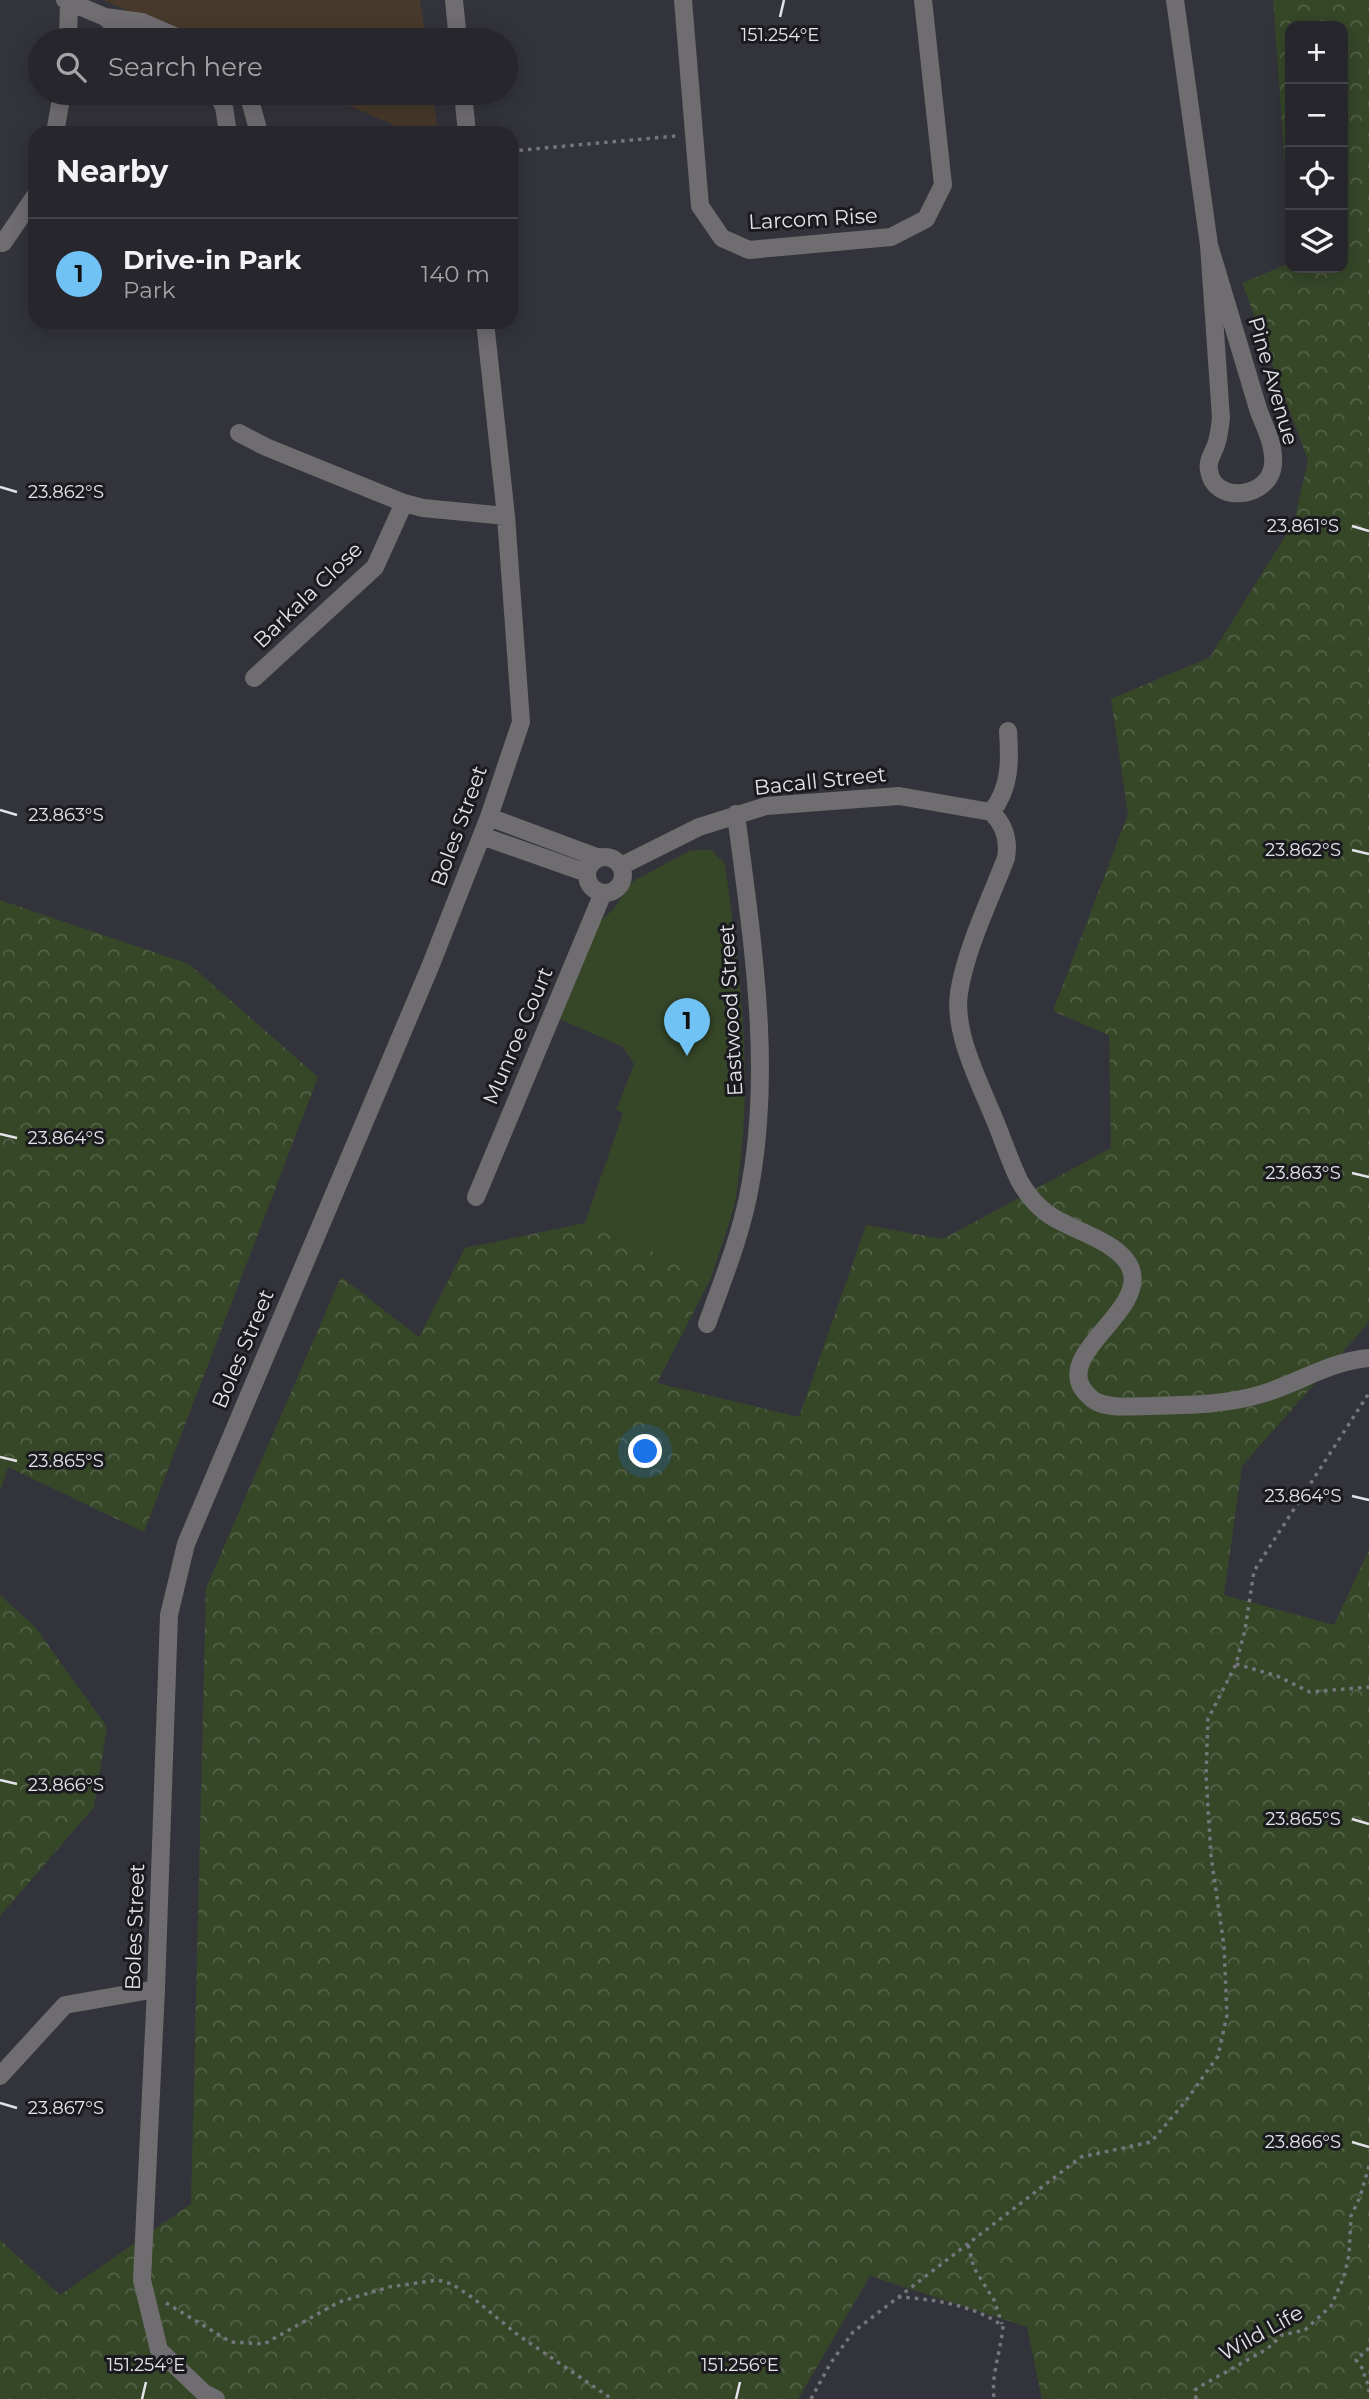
<!DOCTYPE html>
<html lang="en">
<head>
<meta charset="utf-8">
<style>
	:root { --surface:#26262c; --page:#2e2e34; --text:#f1f3f6; --muted:#a4a5a9; --line:#424348; --accent:#70c2f4 }
	body { margin:0; font-family:Montserrat,sans-serif; background:var(--page); color:var(--text) }
	.controls { position:absolute; right:21px; top:21px; display:grid; overflow:hidden; border-radius:14px; box-shadow:0 4px 18px #0003 }
	.controls button { width:63px; height:63px; display:grid; place-items:center; padding:0; border:0; border-bottom:2px solid var(--line); background:var(--surface); color:var(--text); font:35px sans-serif }
	.you { position:absolute; left:646px; top:1452px; width:24px; height:24px; margin:-18px; border:5px solid #fff; border-radius:50%; background:#1a73e8; box-shadow:0 0 0 10px #1a73e833 }
	.badge { display:grid; place-items:center; width:46px; height:46px; border-radius:50%; background:var(--accent); color:#111; font-size:23px; font-weight:700 }
	.pin { position:absolute; translate:-50% -58px; filter:drop-shadow(0 2px 4px #0008) }
	.pin::after { content:''; position:absolute; top:37px; width:24px; height:21px; background:inherit; clip-path:polygon(0 0,100% 0,50% 100%) }
	.list { margin:0; padding:0; list-style:none }
	h2 { display:flex; justify-content:space-between; align-items:center; height:91px; margin:0; padding:0 28px; font-size:30px }
	h2 small { font-size:23px; font-weight:400; color:var(--muted) }
	.list li { display:grid; grid-template-columns:46px 1fr auto; gap:21px; align-items:center; box-sizing:border-box; height:112px; padding:0 28px; border-top:2px solid var(--line) }
	.list b { display:block; font-size:26px; white-space:nowrap }
	.list p { margin:0; font-size:23px; white-space:nowrap; color:var(--muted) }
	.list em { font-size:23px; font-style:normal; color:var(--muted) }
	.icon { flex:none; width:38px; height:38px; fill:none; stroke:currentColor; stroke-width:2; stroke-linecap:round; stroke-linejoin:round }
	.map { position:relative; flex:none; width:1369px; height:2399px; overflow:hidden }
	.search { position:absolute; background:var(--surface); box-shadow:0 4px 18px #0003; left:28px; top:28px; width:490px; height:77px; display:flex; align-items:center; gap:18px; box-sizing:border-box; padding:0 24px; border-radius:38px; color:var(--muted); font-size:26px }
	.panel { position:absolute; background:var(--surface); box-shadow:0 4px 18px #0003; left:28px; top:126px; width:490px; height:203px; border-radius:21px }
	.map>svg:first-child { display:block }
	.education { fill:#47392b }
	.forest { fill:url(#forest-crowns) }
	.park { fill:#364728 }
	.lines { fill:none; stroke-linecap:round; stroke-linejoin:round }
	.path { stroke:#75757c; stroke-width:3.5; stroke-dasharray:3.5 5; stroke-linecap:butt }
	.minor { stroke:#706d70; stroke-width:18 }
	.ticks { fill:none; stroke:#e3e4e9; stroke-width:2.5 }
	.labels { text-anchor:middle; stroke-width:6; stroke-linejoin:round; paint-order:stroke }
	.street-label { font-size:21px; fill:#e3e4e9; stroke:#1b1b1f }
	.ticks-label { font-size:18px; text-anchor:middle; fill:#e3e4e9; stroke:#1b1b1f; stroke-width:6; stroke-linejoin:round; paint-order:stroke }
</style>
</head>
<body>
<div class="map">
<svg width="1369" height="2399" viewBox="0 0 1369 2399">
	<defs>
		<pattern id="forest-crowns" width="20" height="18" patternUnits="userSpaceOnUse" patternTransform="scale(1.75)"><rect width="20" height="18" fill="#364728"/><path d="M2 6a3 3 0 1 1 6 0M12 15a3 3 0 1 1 6 0" fill="none" stroke="#536147"/></pattern>
	</defs>
	<rect width="100%" height="100%" fill="#33333b"/>
	<path class="education" d="M103 0H420L426 40H197Z
		M319 93H433L438 133H413Z"/>
	<path class="forest" d="M1273 0H1369V1322L1242 1466 1224 1595 1334 1625 1369 1550V2399H1042L1027 2327 870 2276 798 2399H0V2240L60 2295 191 2204 206 1588 341 1277 419 1337 465 1248 585 1223 712 1276 657 1383 799 1417 866 1225 943 1239 1111 1148 1109 1035 1053 1011 1128 814 1111 699 1210 657 1294 522 1308 460 1242 283 1290 263V268H1343V26H1290V233Z
		M0 900 189 964 318 1077 144 1532 8 1467 0 1492Z
		M0 1595 35 1627 107 1727 94 1807 0 1916Z"/>
	<path class="park" d="M691 850H711L725 864C740 974 754 1077 737 1189 733 1218 720 1248 712 1276L585 1223 623 1113 616 1110 634 1064 623 1047 560 1019 600 921 614 909 632 882Z"/>
	<g class="lines">
		<path class="path" d="M511 151 676 136
			M1236 1664 1277 1676 1310 1692 1369 1687
			M968 2245 974 2268 994 2300 1002 2324
			M898 2297C933 2299 974 2305 1003 2326 1001 2351 991 2374 994 2399
			M166 2303 231 2342 264 2344 339 2302 389 2287 438 2280 452 2284 473 2298 518 2335 612 2399
			M1369 2348 1356 2360 1365 2372 1364 2377 1369 2385V2395
			M811 2399 830 2364 853 2332 1081 2157 1151 2142 1185 2102 1218 2056 1227 2015 1224 1946 1211 1856 1206 1775 1208 1719 1236 1664 1245 1630 1254 1571 1369 1393
			M1196 2399 1195 2390 1199 2387 1267 2349 1282 2335 1305 2330 1331 2306 1344 2277 1349 2255 1351 2216 1360 2197 1369 2166"/>
		<path class="minor" d="M65 0 105 17 142 22 184 40
			M454 0 458 40
			M683 0 700 206 722 238 749 250 891 237 926 219 943 185 923 0
			M1175 0 1209 245 1221 418C1220 427 1219 436 1216 445 1213 453 1207 461 1209 470 1213 503 1264 499 1272 470 1277 451 1266 429 1259 412L1209 245
			M105 17 131 40
			M68 40 69 1
			M217 93 224 107 228 133
			M248 93 259 133
			M463 93 467 133
			M55 133 62 93
			M3 243 35 196
			M239 433 266 447 404 503 423 508 506 516
			M254 678 375 567 404 503
			M991 812C1005 825 1009 840 1006 858 990 900 966 948 959 993 953 1034 981 1085 996 1123 1004 1143 1011 1164 1020 1182 1027 1194 1037 1206 1048 1214 1071 1231 1125 1242 1132 1273 1141 1314 1054 1355 1085 1392 1088 1395 1093 1401 1097 1402 1112 1409 1134 1406 1150 1406 1189 1405 1227 1405 1265 1393 1300 1382 1331 1361 1369 1358
			M991 812C1011 789 1010 759 1008 731
			M489 817 599 858
			M482 836 587 873
			M587 875a18 18 0 1 1 36 0a18 18 0 1 1-36 0Z
			M621 866 699 827 766 806 899 796 991 812
			M476 1197 603 893
			M707 1324C722 1282 739 1240 748 1197 774 1071 752 940 736 814
			M0 2076 65 2005 156 1989
			M216 2399 204 2393 159 2350 142 2280 156 1989 169 1615 186 1544 430 967 489 817 521 722 506 516 485 322"/>
	</g>
	<path class="ticks" d="M780 17 784 0M0 487 17 492M1352 526 1369 531M0 810 17 815M1352 850 1369 854M0 1134 17 1138M1352 1173 1369 1177M0 1457 17 1461M1352 1496 1369 1500M0 1780 17 1784M1352 1819 1369 1824M0 2103 17 2108M1352 2142 1369 2147M142 2399 146 2382M736 2399 740 2382"/>
	<g class="labels">
		<g class="street-label">
			<text transform="translate(813 219) rotate(-3)" y="7">Larcom Rise</text>
			<text transform="translate(1273 381) rotate(74)" y="7">Pine Avenue</text>
			<text transform="translate(308 595) rotate(-44)" y="7">Barkala Close</text>
			<text transform="translate(820 781) rotate(-6)" y="7">Bacall Street</text>
			<text transform="translate(459 826) rotate(-70)" y="7">Boles Street</text>
			<text transform="translate(731 1010) rotate(-93)" y="7">Eastwood Street</text>
			<text transform="translate(518 1036) rotate(-67)" y="7">Munroe Court</text>
			<text transform="translate(243 1349) rotate(-67)" y="7">Boles Street</text>
			<text transform="translate(135 1927) rotate(-88)" y="7">Boles Street</text>
			<text transform="translate(1261 2333) rotate(-29)" y="7">Wild Life</text>
		</g>
	</g>
	<g class="ticks-label">
		<text x="780" y="41">151.254°E</text>
		<text x="66" y="498">23.862°S</text>
		<text x="1303" y="532">23.861°S</text>
		<text x="66" y="821">23.863°S</text>
		<text x="1303" y="856">23.862°S</text>
		<text x="66" y="1144">23.864°S</text>
		<text x="1303" y="1179">23.863°S</text>
		<text x="66" y="1467">23.865°S</text>
		<text x="1303" y="1502">23.864°S</text>
		<text x="66" y="1791">23.866°S</text>
		<text x="1303" y="1825">23.865°S</text>
		<text x="66" y="2114">23.867°S</text>
		<text x="1303" y="2148">23.866°S</text>
		<text x="146" y="2371">151.254°E</text>
		<text x="740" y="2371">151.256°E</text>
	</g>
</svg>
<div class="controls">
<button>+</button>
<button>−</button>
<button><svg class="icon" aria-label="locate" viewBox="0 0 24 24"><circle cx="12" cy="12" r="6"/><path d="M12 2v4M12 18v4M2 12h4M18 12h4"/></svg></button>
<button><svg class="icon" aria-label="layers" viewBox="0 0 24 24"><path d="M12 4l9 5-9 5-9-5zM3 14l9 5 9-5"/></svg></button>
</div>
<div class="you"></div>
<div class="pin badge" style="left:687px;top:1056px">1</div>
<div class="search"><svg class="icon" aria-label="search" viewBox="0 0 24 24"><circle cx="10" cy="10" r="6"/><path d="M15 15l6 6"/></svg>Search here</div>
<section class="panel">
<h2>Nearby<small></small></h2>
<ul class="list">
<li><span class="badge">1</span><div><b>Drive-in Park</b><p>Park</p></div><em>140 m</em></li>
</ul>
</section>
</div>
</body>
</html>
